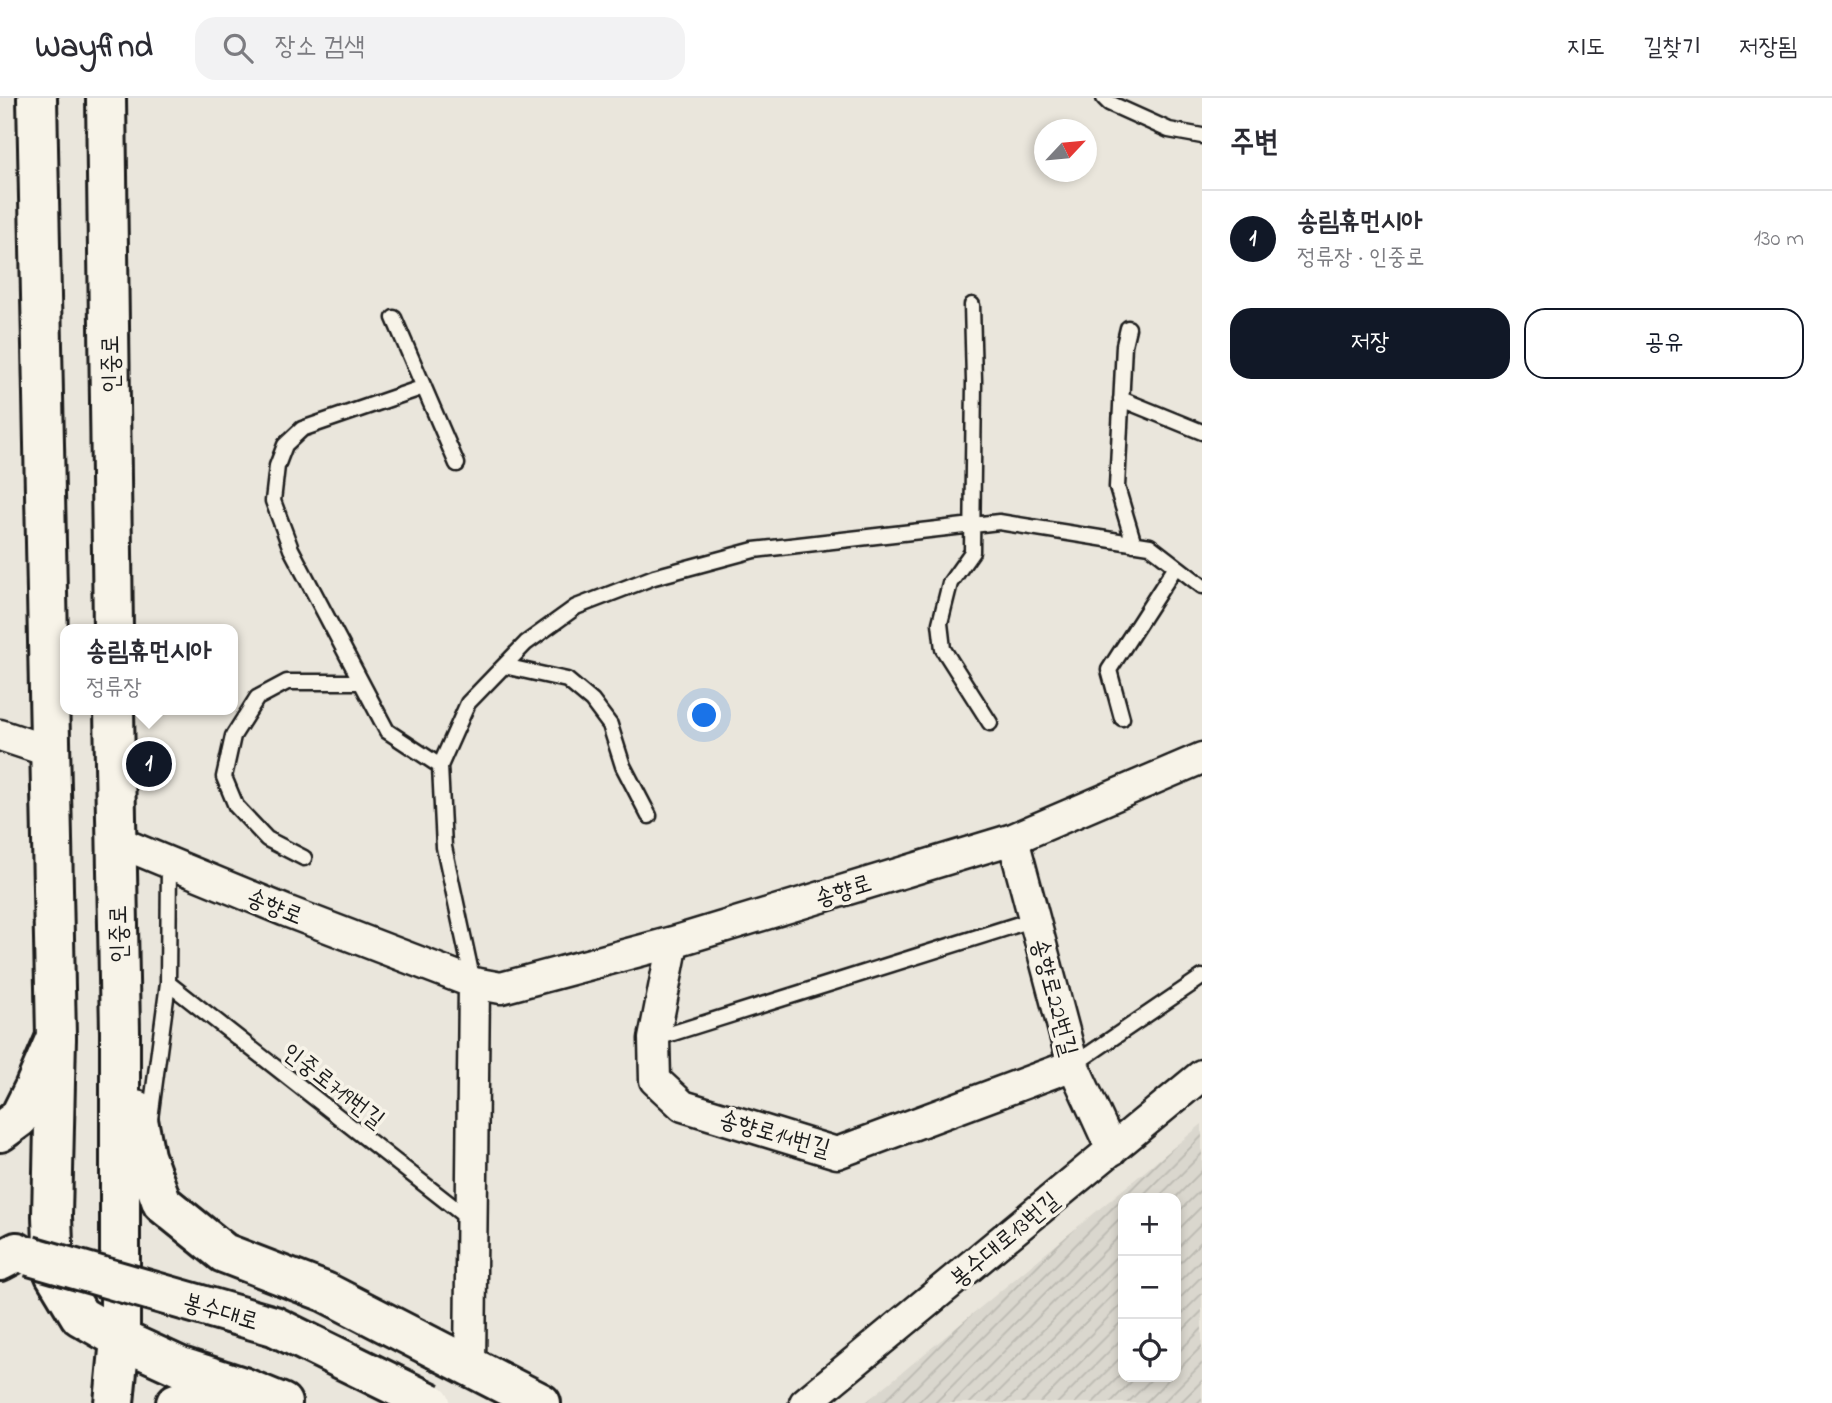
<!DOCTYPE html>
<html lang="ko">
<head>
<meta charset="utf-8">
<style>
	:root { --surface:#fff; --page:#f2f2f3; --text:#2b2b33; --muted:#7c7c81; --line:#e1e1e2; --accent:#111827 }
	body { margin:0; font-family:"Indie Flower","Poor Story",sans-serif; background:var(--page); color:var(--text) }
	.controls { position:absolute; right:21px; bottom:21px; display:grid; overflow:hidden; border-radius:14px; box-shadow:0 4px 10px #0003 }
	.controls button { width:63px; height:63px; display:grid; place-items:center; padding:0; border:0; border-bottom:2px solid var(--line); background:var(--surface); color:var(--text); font:35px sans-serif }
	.compass { position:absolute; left:1034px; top:21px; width:63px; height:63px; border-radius:50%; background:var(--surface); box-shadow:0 4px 10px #0003; rotate:64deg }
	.you { position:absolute; left:705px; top:618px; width:24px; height:24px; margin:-18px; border:5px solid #fff; border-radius:50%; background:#1a73e8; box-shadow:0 0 0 10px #1a73e833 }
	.badge { display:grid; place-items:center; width:46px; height:46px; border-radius:50%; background:var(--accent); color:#fff; font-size:23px; font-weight:700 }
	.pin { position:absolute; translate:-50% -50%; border:4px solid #fff; box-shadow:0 2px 7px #0006 }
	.popup { position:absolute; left:60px; top:526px; width:178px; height:91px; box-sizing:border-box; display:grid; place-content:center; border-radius:14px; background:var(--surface); filter:drop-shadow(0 2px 5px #0005); font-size:23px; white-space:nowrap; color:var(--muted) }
	.popup b { font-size:26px; color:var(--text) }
	.popup::after { content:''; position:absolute; left:50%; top:100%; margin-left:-14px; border:14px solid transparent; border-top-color:var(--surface) }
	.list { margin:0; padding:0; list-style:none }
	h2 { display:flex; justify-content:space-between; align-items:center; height:91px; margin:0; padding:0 28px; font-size:30px }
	h2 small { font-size:23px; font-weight:400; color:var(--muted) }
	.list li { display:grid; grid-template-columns:46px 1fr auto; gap:21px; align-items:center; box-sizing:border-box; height:98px; padding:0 28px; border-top:2px solid var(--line) }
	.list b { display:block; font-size:26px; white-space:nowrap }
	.list p { margin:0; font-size:23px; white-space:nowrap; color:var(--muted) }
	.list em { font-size:23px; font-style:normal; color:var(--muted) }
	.actions { display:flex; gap:14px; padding:21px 28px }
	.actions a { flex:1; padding:16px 0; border:2px solid var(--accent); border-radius:21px; text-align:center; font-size:24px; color:var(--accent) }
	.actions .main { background:var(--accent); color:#fff }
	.icon { flex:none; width:38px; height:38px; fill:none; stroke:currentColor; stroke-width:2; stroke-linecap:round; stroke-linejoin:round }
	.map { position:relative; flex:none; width:1202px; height:1305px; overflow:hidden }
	header { display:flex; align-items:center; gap:42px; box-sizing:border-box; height:98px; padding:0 35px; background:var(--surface); border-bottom:2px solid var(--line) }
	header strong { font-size:33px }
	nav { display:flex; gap:38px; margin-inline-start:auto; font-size:24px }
	.search { width:490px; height:63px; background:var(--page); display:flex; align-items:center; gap:18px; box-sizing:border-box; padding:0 24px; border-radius:21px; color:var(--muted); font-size:26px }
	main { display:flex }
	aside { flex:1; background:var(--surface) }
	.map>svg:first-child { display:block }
	.industrial { fill:url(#industrial-furrows); fill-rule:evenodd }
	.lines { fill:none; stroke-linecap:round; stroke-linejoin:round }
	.lane-casing { stroke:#1c1c1c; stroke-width:19 }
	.street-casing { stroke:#1c1c1c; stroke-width:35 }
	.secondary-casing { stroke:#1c1c1c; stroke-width:44 }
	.primary-casing { stroke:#1c1c1c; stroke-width:44 }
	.lane { stroke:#f7f3e8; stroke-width:14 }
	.street { stroke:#f7f3e8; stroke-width:30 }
	.secondary { stroke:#f7f3e8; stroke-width:38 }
	.primary { stroke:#f7f3e8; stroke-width:38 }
	.secondary-bridge-casing { stroke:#1c1c1c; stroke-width:44; stroke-linecap:butt }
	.secondary-bridge { stroke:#f7f3e8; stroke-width:38 }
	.labels { text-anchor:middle; stroke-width:7; stroke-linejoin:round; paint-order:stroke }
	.street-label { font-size:24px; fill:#1c1c1c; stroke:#f7f3e8 }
</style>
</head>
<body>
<header>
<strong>Wayfind</strong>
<div class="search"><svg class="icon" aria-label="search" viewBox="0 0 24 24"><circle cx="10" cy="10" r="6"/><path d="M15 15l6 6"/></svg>장소 검색</div>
<nav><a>지도</a><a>길찾기</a><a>저장됨</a></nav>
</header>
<main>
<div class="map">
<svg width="1202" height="1305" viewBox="0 0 1202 1305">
	<defs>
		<pattern id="industrial-furrows" width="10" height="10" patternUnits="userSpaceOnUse" patternTransform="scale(1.75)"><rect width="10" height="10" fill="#dad7ce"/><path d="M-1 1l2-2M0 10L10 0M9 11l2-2" fill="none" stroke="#bab8b0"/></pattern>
	</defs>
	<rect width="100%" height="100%" fill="#eae6dc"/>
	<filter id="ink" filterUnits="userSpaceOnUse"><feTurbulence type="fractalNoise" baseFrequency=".0143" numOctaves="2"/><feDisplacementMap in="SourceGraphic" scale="14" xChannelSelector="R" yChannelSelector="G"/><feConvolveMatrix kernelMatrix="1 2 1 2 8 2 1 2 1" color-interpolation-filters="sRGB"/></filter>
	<g filter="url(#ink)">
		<path class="industrial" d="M1202 1026V1305H865ZM1123 1100H1176V1279H1123Z"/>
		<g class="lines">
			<defs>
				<path id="lane" d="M1104 0 1109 5 1169 32 1202 38
					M972 207 974 283 972 454 950 485 940 525 943 551 990 625
					M394 220 457 366
					M1128 230 1124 247 1117 389 1134 446
					M424 289 302 331 285 347 277 368 273 403 291 451 387 633 440 668
					M1121 301 1202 334
					M504 568 567 582 592 603 610 627 623 668 649 718
					M1122 620 1109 572 1176 468
					M304 760 267 741 236 708 224 679 233 638 257 600 287 584H361
					M473 884 444 749 440 668 468 605 526 545 576 509 654 479 754 452 999 424 1150 448 1202 488
					M168 885 470 1122
					M654 941 1035 821
					M1073 967 1202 879
					M150 1021 168 885 169 765"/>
				<path id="street" d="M0 637 51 654
					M1013 741 1073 967 1112 1052
					M116 743 286 813 474 885 501 890 673 844 1013 741 1202 660
					M673 844 654 941 655 982 683 1008 837 1055 1073 967
					M470 1269 474 885
					M805 1305 1202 977"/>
				<path id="secondary" d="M37 0 56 939 52 1118 54 1175 80 1218 120 1241 181 1269 243 1289 282 1305
					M106 0 113 531
					M136 1012 145 1058 162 1105 224 1155 325 1194 541 1305
					M114 1305 120 1241V934L114 612
					M176 1305 198 1297 242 1289"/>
				<path id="primary" d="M0 1034 19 1020 34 990 56 939
					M0 1163 17 1154"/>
			</defs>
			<use href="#lane" class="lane-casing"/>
			<use href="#street" class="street-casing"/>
			<use href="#secondary" class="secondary-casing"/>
			<use href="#primary" class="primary-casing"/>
			<use href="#lane" class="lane"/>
			<use href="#street" class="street"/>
			<use href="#secondary" class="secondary"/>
			<use href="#primary" class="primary"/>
			<defs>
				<path id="secondary-bridge" d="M30 1158 274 1228 431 1305"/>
			</defs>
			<use href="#secondary-bridge" class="secondary-bridge-casing"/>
			<use href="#secondary-bridge" class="secondary-bridge"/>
		</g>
	</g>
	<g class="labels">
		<g class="street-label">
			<text transform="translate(110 266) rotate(-91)" y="8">인중로</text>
			<text transform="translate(843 792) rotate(-17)" y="8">송향로</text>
			<text transform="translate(275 808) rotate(22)" y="8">송향로</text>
			<text transform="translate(118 836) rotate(-91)" y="8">인중로</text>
			<text transform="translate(1055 899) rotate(75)" y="8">송향로22번길</text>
			<text transform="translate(334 987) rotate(38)" y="8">인중로719번길</text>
			<text transform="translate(775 1035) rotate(16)" y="8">송향로14번길</text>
			<text transform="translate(1004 1141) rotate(-40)" y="8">봉수대로13번길</text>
			<text transform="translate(221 1213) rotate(16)" y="8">봉수대로</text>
		</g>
	</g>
</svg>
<div class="controls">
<button>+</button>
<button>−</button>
<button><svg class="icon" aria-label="locate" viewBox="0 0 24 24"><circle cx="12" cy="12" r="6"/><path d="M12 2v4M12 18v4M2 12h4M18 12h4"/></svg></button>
</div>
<svg class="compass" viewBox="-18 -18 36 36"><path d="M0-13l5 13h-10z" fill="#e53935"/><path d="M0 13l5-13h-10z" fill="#7c7c81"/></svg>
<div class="you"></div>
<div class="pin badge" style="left:149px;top:666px">1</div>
<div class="popup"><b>송림휴먼시아</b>정류장</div>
</div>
<aside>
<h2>주변<small></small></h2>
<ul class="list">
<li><span class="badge">1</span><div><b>송림휴먼시아</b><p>정류장 · 인중로</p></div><em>130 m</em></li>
</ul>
<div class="actions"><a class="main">저장</a><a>공유</a></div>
</aside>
</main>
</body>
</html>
